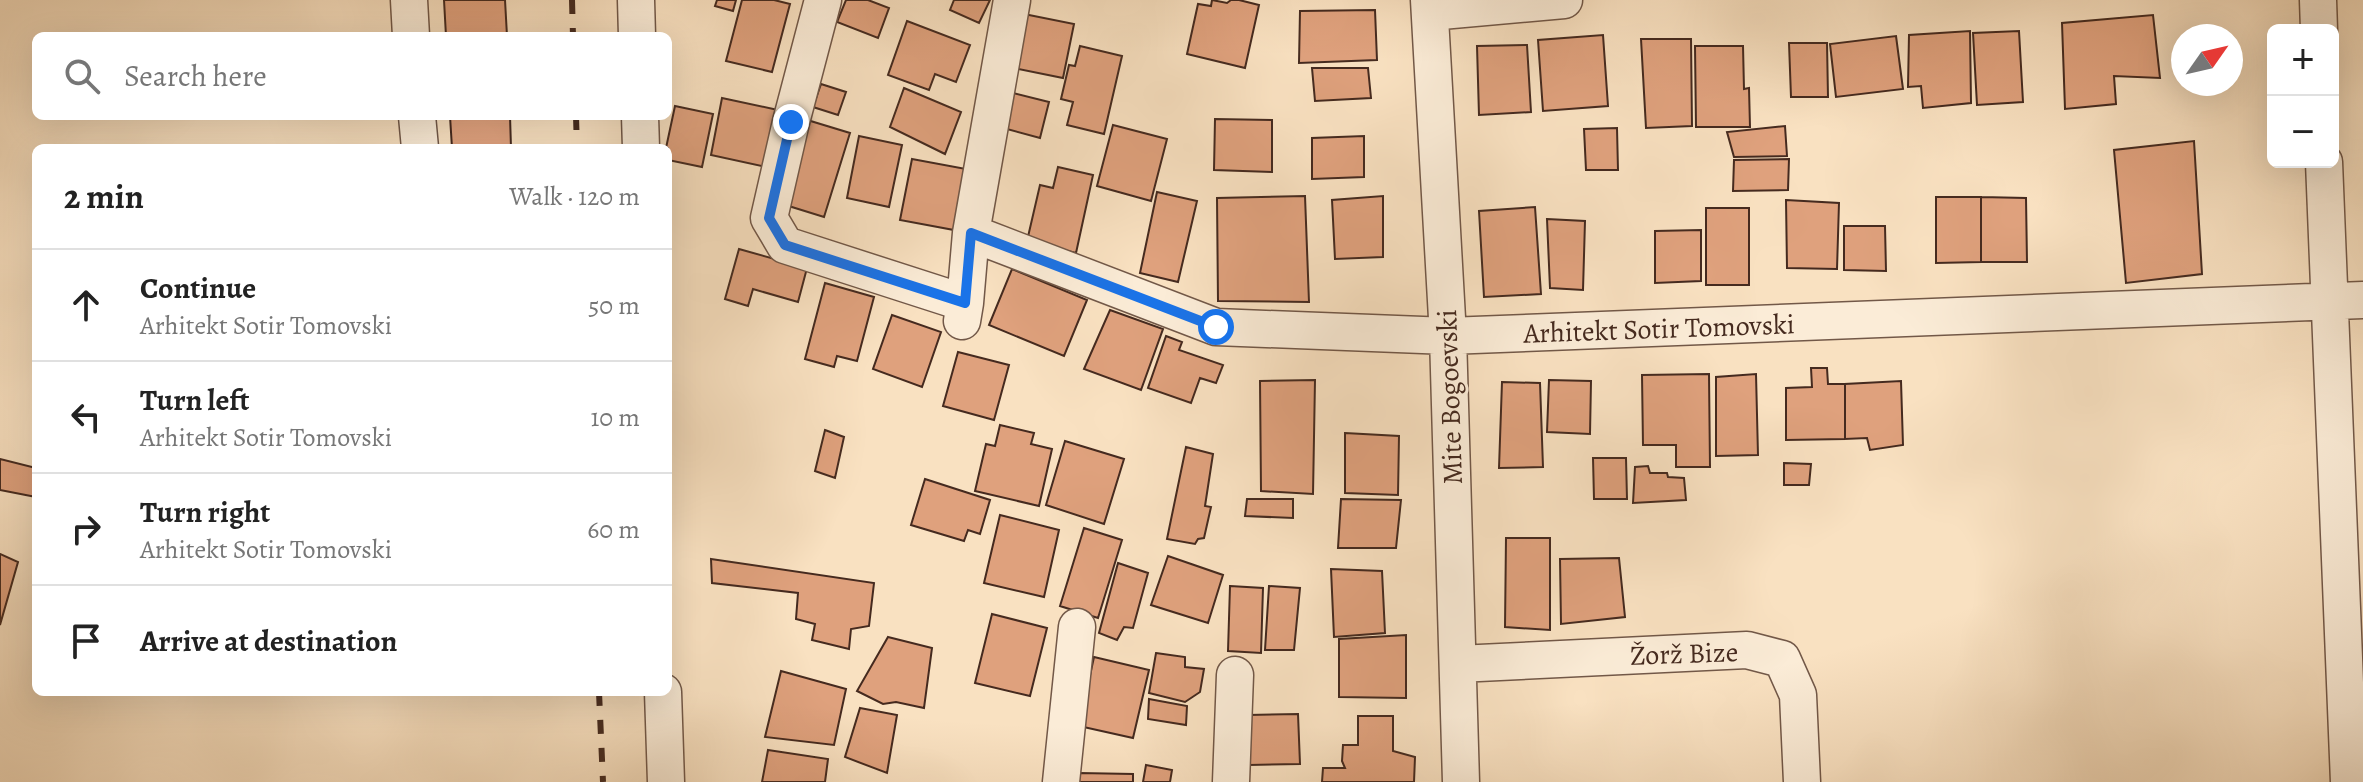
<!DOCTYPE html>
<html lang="en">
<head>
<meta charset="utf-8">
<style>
	:root { --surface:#fff; --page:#f2f2f2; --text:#222; --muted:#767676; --line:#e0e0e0 }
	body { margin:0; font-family:Alegreya,serif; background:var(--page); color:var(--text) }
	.controls { position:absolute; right:24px; top:24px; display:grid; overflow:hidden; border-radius:12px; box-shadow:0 8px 32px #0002 }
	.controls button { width:72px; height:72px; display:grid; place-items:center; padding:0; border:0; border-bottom:2px solid var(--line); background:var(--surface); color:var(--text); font:40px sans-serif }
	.compass { position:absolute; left:2171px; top:24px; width:72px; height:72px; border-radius:50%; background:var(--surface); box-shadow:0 8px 32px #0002; rotate:56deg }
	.stop { position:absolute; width:24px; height:24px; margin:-18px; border:6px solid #1a73e8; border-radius:50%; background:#fff }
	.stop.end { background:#1a73e8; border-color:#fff; box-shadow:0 2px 8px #0008 }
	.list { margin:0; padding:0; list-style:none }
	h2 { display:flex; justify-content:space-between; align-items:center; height:104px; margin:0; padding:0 32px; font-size:34px }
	h2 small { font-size:26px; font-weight:400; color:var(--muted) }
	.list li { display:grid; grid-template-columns:52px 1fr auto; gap:24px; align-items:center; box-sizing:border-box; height:112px; padding:0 32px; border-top:2px solid var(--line) }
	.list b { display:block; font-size:30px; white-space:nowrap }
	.list p { margin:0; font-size:26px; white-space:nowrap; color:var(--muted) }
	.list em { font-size:26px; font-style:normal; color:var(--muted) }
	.icon { flex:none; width:44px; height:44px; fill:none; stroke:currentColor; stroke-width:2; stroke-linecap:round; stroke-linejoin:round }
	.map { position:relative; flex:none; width:2363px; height:782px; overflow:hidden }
	.search { position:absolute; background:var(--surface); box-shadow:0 8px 32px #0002; left:32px; top:32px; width:640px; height:88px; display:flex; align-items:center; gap:20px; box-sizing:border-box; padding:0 28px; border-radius:12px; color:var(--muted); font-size:30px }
	.panel { position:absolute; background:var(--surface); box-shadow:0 8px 32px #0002; left:32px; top:144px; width:640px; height:552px; border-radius:12px }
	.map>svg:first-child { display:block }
	.building { fill:#dfa17d; stroke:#452a1f; stroke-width:2 }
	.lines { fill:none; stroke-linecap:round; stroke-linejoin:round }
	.minor-casing { stroke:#725848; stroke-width:39 }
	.minor { stroke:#fbecd7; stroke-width:36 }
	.rail { stroke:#452a1f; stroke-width:6; stroke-dasharray:14 14; stroke-linecap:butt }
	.route { stroke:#1a73e8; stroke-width:10 }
	.labels { text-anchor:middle; stroke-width:6; stroke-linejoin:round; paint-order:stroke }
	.street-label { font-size:28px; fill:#452a1f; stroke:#fbecd7 }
</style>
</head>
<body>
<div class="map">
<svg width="2363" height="782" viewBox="0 0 2363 782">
	<rect width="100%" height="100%" fill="#f9e1c1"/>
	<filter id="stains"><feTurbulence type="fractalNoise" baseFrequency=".0025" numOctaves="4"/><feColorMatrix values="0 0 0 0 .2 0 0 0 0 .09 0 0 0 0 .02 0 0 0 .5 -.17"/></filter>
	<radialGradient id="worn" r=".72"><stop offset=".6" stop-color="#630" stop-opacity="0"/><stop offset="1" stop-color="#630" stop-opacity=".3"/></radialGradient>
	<path class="building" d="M444 0H505L507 36H446Z
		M717 0H736L733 11 715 6Z
		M742 0H774L790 4 772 72 726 61Z
		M846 0H868L889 8 878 38 837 22Z
		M954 0H990L979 23 950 10Z
		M1212 0 1227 3 1231 0H1239L1259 5 1245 68 1187 54 1198 4 1211 6Z
		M1375 10 1377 60 1299 63 1300 11Z
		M1019 13 1074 24 1063 78 1009 67Z
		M2153 15 2160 78 2114 76 2116 104 2065 109 2062 23Z
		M907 21 970 45 956 82 935 74 929 90 888 75Z
		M1970 31 1971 103 1923 108 1921 86 1908 87 1909 35Z
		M2019 31 2023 102 1977 105 1973 33Z
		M1603 35 1608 106 1543 111 1538 40Z
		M1896 36 1903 89 1836 97 1830 44Z
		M1641 39H1691L1692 126 1646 128Z
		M1789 43H1827L1828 97H1791Z
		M1527 45 1531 112 1479 115 1477 46Z
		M1080 46 1122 56 1104 134 1067 125 1073 102 1061 99 1069 65 1075 66Z
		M1695 46H1743L1744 89 1749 88 1750 127H1696Z
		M1312 68H1368L1371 98 1315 101Z
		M821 84 846 92 838 115 813 107Z
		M904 88 961 112 945 154 890 127Z
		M1005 91 1049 102 1040 138 996 126Z
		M722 98 778 110 766 167 711 155Z
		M675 106 713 114 702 167 668 160V148H666Z
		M450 116H510L511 148H452Z
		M804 119 850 133 824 217 779 203Z
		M1215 119 1272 120V172L1214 170Z
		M1113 125 1167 139 1151 201 1097 186Z
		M1785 126 1787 156 1734 157 1727 132Z
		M1617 128 1618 170H1586L1584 129Z
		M859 136 902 145 889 207 847 198Z
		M1364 136V177L1312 179V138Z
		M2194 141 2202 274 2126 283 2114 150Z
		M912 159 966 169 954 230 900 220Z
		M1789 159 1788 190 1733 191 1734 160Z
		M1058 167 1093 175 1076 253 1027 241 1040 185 1053 188Z
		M1157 192 1197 201 1178 282 1140 273Z
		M1305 196 1309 302 1218 301 1217 198Z
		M1383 196V257L1335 259 1332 200Z
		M1936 197H1981V262L1936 263Z
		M1981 197 2026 198 2027 262H1981Z
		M1786 200 1839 203 1837 269 1787 268Z
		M1535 207 1541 294 1484 297 1479 211Z
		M1706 208H1749V285H1706Z
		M1547 219 1585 221 1583 290 1550 288Z
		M1844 226H1885L1886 271 1844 270Z
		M1701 230V281L1655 283V231Z
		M739 249 807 268 798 302 753 289 748 306 725 299Z
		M1012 269 1087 300 1064 356 989 325Z
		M825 283 874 297 857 361 837 356 834 367 805 359Z
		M1110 310 1163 329 1141 390 1084 369Z
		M892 315 941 332 922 387 873 369Z
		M1166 336 1182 342 1179 350 1223 365 1216 383 1200 378 1191 403 1148 388Z
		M958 352 1009 365 994 420 943 406Z
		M1811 368H1827L1828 384H1845V439L1786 440V388L1812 387Z
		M1709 374 1710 467H1676V445H1643L1642 375Z
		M1756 374 1758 455 1716 456V377Z
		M1315 380 1313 494 1261 491 1260 381Z
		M1549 380 1591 381 1590 434 1547 432Z
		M1901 381 1903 445 1870 450 1867 438 1845 439V384Z
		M1502 382 1540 383 1543 467 1499 468Z
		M1000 425 1034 433 1031 444 1052 449 1039 506 975 491 986 444 995 446Z
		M825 430 844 437 835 478 815 471Z
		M1345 433 1399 436 1398 495 1345 493Z
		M1065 441 1124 459 1104 524 1046 505Z
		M1186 447 1213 454 1205 506 1211 507 1204 538 1198 539 1195 544 1167 539Z
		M1593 458H1626L1627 499H1594Z
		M0 459 36 468V497L0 490Z
		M1784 463 1811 464 1809 485H1784Z
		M1648 466 1650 473H1667L1668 477 1684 478 1686 500 1633 503 1635 467Z
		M925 479 990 500 980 534 968 530 964 541 911 525Z
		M1247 499H1293V518L1245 516Z
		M1341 499 1401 500 1396 548H1338Z
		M1000 515 1059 530 1044 597 984 583Z
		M1084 528 1122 540 1098 618 1060 606Z
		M1506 538H1550V630L1505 627Z
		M0 554 18 562 0 625Z
		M1168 556 1223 575 1208 623 1151 605Z
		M1619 558 1625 617 1561 624 1560 559Z
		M711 559 874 583 869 626 851 629 849 649 812 640 815 624 796 619 798 593 712 583Z
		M1118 563 1148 573 1133 628 1124 627 1117 640 1099 633Z
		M1331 569 1382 571 1385 633 1334 637Z
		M1230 586 1263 588 1261 653 1228 651Z
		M1269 586 1300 588 1294 650H1265Z
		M992 614 1047 628 1030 696 975 683Z
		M1406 635V698L1339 697V639Z
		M888 637 932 648 924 708 896 702 883 704 857 691Z
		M1156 653 1185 657V667L1204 669 1200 692 1185 702 1149 693Z
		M1094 657 1149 670 1133 738 1079 726Z
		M781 671 846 689 834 745 765 737Z
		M1149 699 1187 706 1186 725 1148 719Z
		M860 708 897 715 887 773 845 757Z
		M1298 714 1300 764 1249 765 1248 715Z
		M1358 716H1393V751L1415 757 1414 782H1322L1323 768H1345L1342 761 1343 745H1358Z
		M768 750 828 759 825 782H762Z
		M1146 765 1172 770 1170 782H1143Z
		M1079 773 1133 774V782H1079Z"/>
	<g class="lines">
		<defs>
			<path id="minor" d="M409 0 411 36
				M636 0 637 36
				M823 0 791 122 769 218 785 245 965 303
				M1429 0 1448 336 1461 782
				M2318 0 2319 30
				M1430 12 1564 0
				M417 116 420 148
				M640 116 641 148
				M2324 162 2349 782
				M971 233 1216 327 1448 336 2363 300
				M962 321 965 303 971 233 1012 0
				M1458 664 1747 650 1782 659 1798 695 1802 782
				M663 692 666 782
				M1061 782 1077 627
				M1231 782 1235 675"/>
		</defs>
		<use href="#minor" class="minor-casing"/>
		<use href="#minor" class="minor"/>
		<path class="rail" d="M572 0 573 36
			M576 116 577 148
			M599 692 603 782"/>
	</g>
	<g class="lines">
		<path class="route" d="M791 122 769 218 785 245 965 303 971 233 1216 327"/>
	</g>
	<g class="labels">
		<g class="street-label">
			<text transform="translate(1659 328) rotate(-2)" y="10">Arhitekt Sotir Tomovski</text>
			<text transform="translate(1449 397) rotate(-92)" y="10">Mite Bogoevski</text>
			<text transform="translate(1684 653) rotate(-2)" y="10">Žorž Bize</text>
		</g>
	</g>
	<rect width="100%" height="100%" filter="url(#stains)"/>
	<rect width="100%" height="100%" fill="url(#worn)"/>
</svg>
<div class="controls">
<button>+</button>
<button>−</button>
</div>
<svg class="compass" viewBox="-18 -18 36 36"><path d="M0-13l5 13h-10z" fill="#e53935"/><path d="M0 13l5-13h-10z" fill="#767676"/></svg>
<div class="stop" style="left:1216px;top:327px"></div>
<div class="stop end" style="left:791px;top:122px"></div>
<div class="search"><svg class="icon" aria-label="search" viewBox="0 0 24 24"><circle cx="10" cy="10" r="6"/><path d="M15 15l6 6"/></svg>Search here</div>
<section class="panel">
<h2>2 min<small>Walk · 120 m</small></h2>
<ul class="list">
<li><svg class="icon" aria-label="ahead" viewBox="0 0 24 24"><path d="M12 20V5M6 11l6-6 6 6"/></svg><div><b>Continue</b><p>Arhitekt Sotir Tomovski</p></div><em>50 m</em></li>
<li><svg class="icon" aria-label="left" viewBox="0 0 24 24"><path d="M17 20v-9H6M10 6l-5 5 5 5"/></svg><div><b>Turn left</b><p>Arhitekt Sotir Tomovski</p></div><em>10 m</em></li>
<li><svg class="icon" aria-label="right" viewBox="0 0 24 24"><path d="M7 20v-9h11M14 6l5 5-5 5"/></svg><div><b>Turn right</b><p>Arhitekt Sotir Tomovski</p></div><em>60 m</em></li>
<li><svg class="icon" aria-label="arrive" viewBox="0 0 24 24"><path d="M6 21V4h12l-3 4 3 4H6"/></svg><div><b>Arrive at destination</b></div></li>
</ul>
</section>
</div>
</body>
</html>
